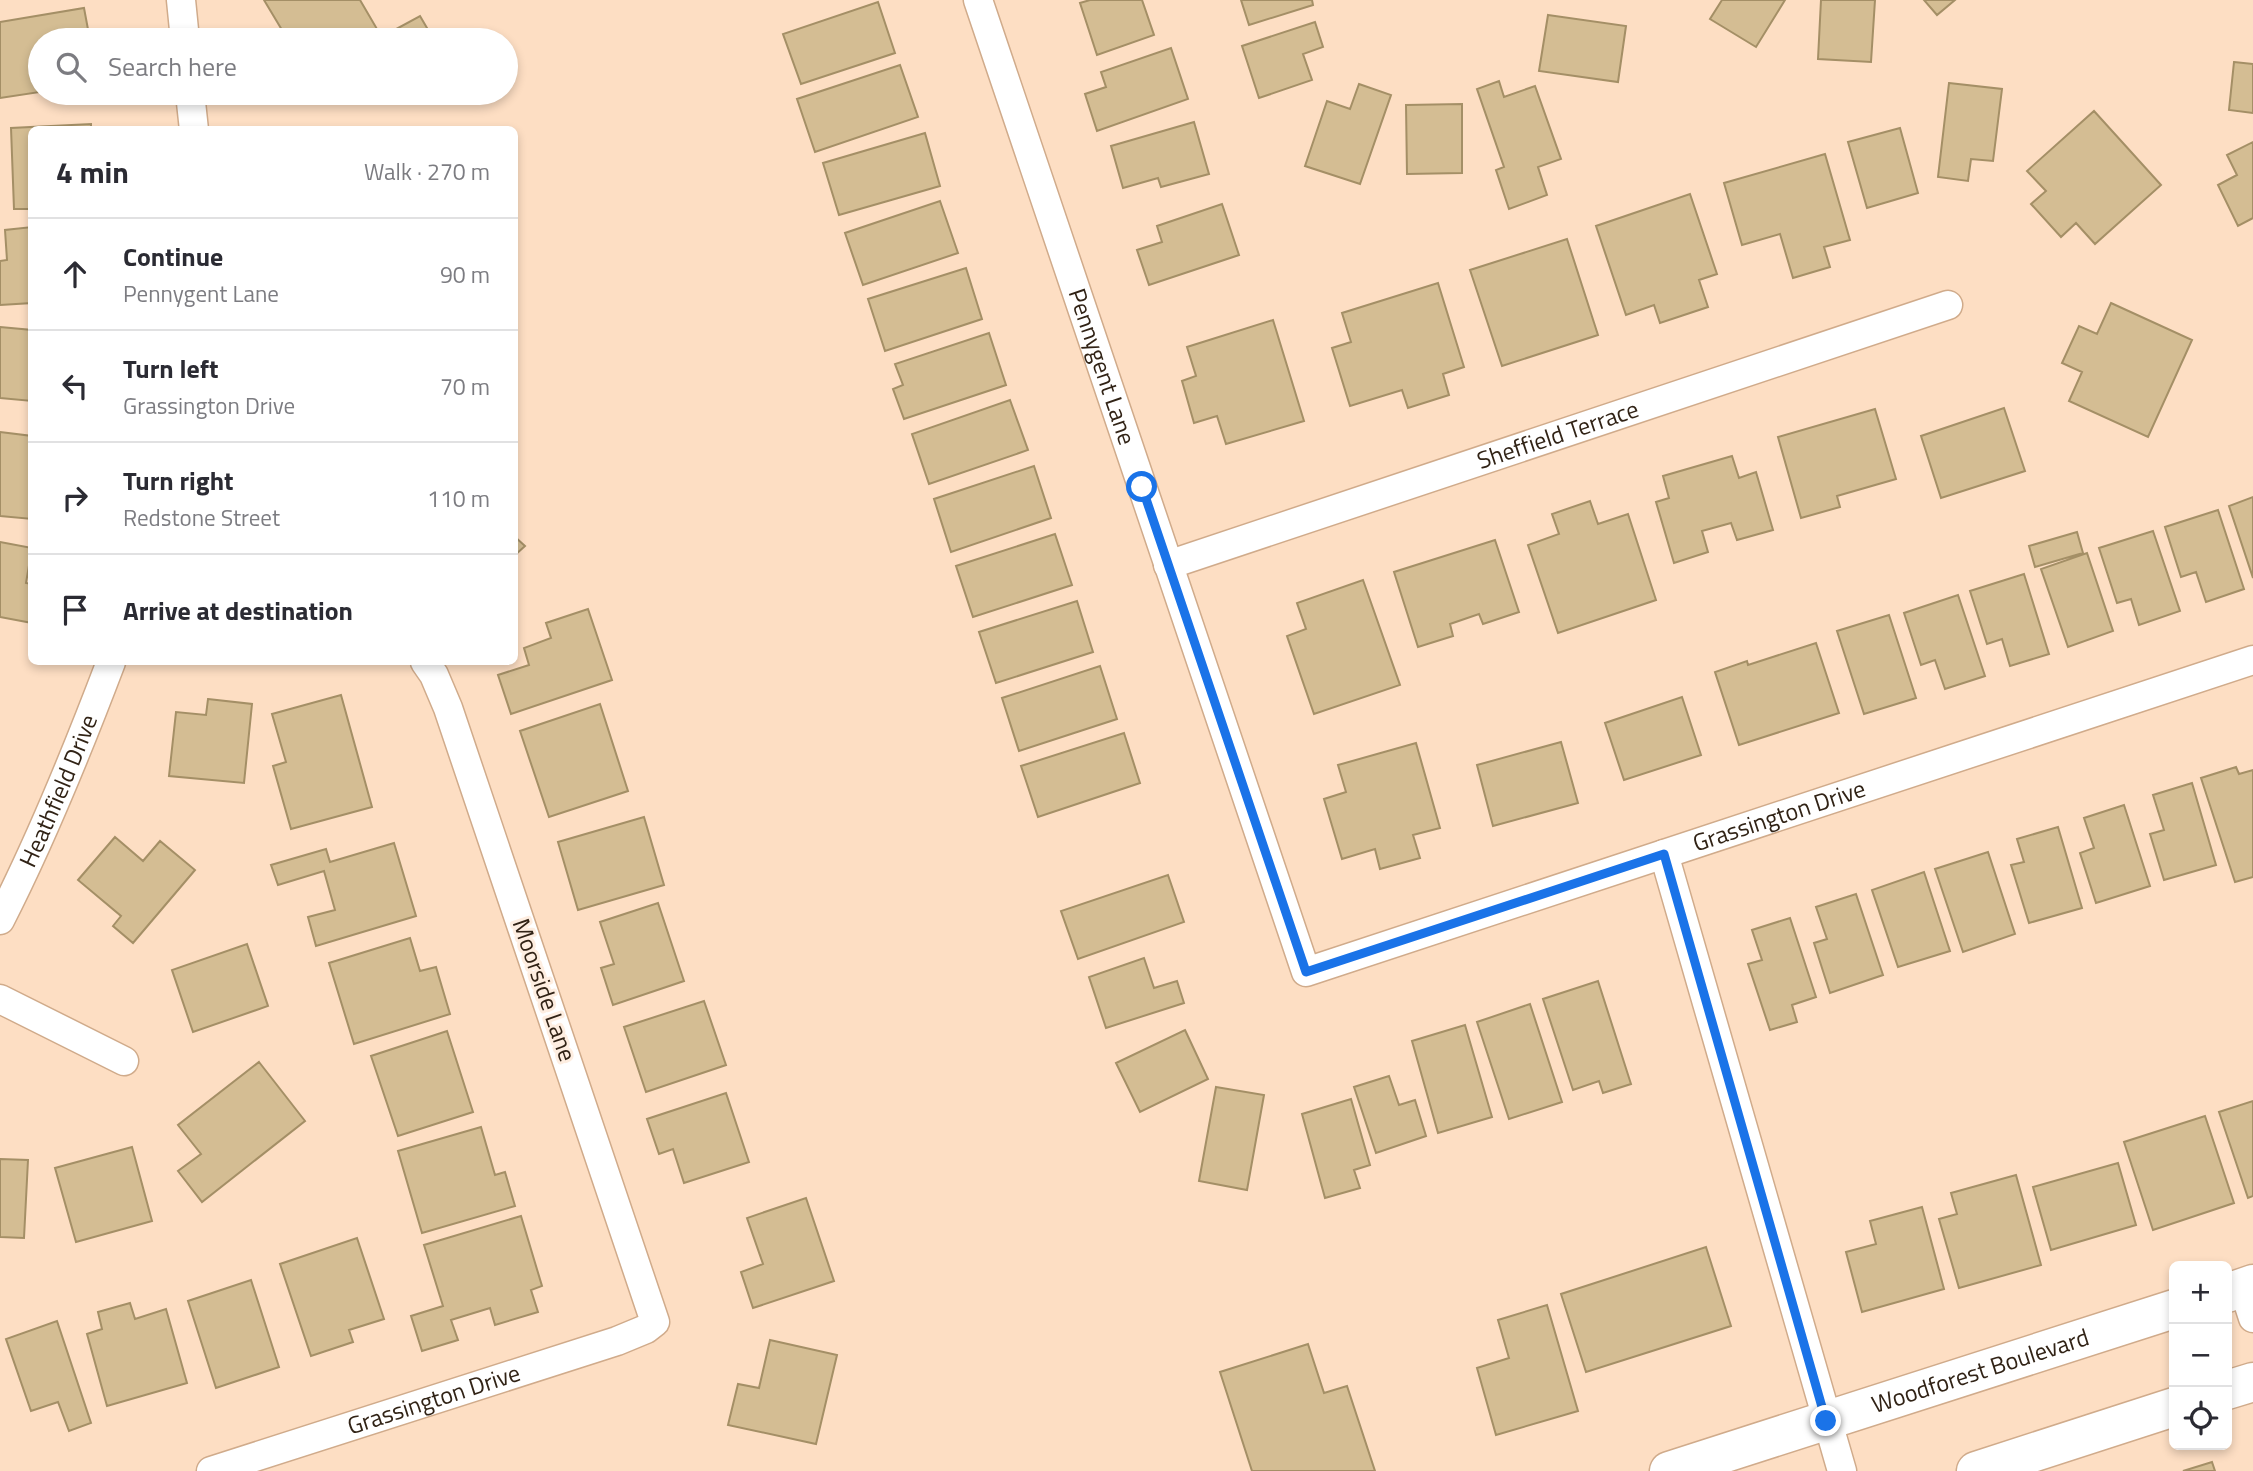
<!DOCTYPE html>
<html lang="en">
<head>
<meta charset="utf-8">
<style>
	:root { --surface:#fff; --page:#f7f7f7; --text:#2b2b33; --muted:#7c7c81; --line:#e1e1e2 }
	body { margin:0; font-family:"Titillium Web",sans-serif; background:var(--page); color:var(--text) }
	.controls { position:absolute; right:21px; bottom:21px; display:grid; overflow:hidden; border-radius:10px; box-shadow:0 4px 10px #0003 }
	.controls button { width:63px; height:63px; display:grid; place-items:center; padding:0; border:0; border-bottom:2px solid var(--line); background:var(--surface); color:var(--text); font:35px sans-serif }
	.stop { position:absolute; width:21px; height:21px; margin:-16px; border:5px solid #1a73e8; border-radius:50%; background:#fff }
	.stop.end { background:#1a73e8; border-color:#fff; box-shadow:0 2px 7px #0008 }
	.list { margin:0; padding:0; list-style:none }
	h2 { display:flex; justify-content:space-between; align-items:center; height:91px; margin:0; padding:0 28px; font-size:30px }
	h2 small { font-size:23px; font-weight:400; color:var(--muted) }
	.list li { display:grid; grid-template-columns:46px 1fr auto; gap:21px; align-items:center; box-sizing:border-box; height:112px; padding:0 28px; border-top:2px solid var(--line) }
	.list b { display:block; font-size:26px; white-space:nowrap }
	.list p { margin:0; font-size:23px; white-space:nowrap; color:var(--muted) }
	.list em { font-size:23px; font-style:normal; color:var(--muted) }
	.icon { flex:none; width:38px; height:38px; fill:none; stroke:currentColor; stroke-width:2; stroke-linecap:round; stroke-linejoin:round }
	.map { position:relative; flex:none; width:2253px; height:1471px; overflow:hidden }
	.search { position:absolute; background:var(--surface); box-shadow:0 4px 10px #0003; left:28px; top:28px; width:490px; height:77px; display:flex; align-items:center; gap:18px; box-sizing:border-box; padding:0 24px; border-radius:38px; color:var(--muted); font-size:26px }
	.panel { position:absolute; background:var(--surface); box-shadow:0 4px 10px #0003; left:28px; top:126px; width:490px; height:539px; border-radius:10px }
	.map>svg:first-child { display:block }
	.building { fill:#d4bd93; stroke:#a48f66; stroke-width:2 }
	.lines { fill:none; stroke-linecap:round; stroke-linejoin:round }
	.minor-casing { stroke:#d0ab8b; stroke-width:31 }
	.secondary-casing { stroke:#d0ab8b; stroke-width:41 }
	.minor { stroke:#fff; stroke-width:28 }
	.secondary { stroke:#fff; stroke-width:38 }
	.route { stroke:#1a73e8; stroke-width:9 }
	.labels { text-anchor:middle; stroke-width:6; stroke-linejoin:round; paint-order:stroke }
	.street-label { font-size:24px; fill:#312316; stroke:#feeee1 }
</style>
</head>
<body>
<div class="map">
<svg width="2253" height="1471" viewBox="0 0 2253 1471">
	<rect width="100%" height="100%" fill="#fddec3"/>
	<path class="building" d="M264 0H360L377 29 357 40H288Z
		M1090 0H1142L1154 35 1097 55 1080 3Z
		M1241 0H1312L1313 5 1249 25Z
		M1722 0H1785L1756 47 1710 19Z
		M1821 0H1875L1871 62 1818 59Z
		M1924 0H1955L1937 15Z
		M878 2 895 53 801 84 783 34Z
		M84 8 90 40H40V92L0 98V22Z
		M1548 15 1626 26 1618 82 1539 71Z
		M420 16 434 40H376Z
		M1315 22 1323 47 1303 54 1312 80 1259 98 1242 46Z
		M1171 48 1188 99 1097 131 1085 94 1106 87 1101 72Z
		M2234 62 2253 64V113L2229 110Z
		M900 65 918 117 815 152 797 99Z
		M1499 81 1504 97 1535 86 1561 159 1538 167 1547 195 1509 209 1496 170 1504 167 1477 89Z
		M1949 83 2002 89 1993 161 1971 159 1968 181 1938 177Z
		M1359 84 1391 95 1360 184 1305 166 1327 101 1350 109Z
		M1462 104V173L1407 174 1406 105Z
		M2094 111 2161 185 2095 244 2076 223 2061 237 2031 204 2046 191 2027 171Z
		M1194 122 1209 174 1161 187 1158 178 1123 188 1111 146Z
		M91 124V130H32V209H14L11 128Z
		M1900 128 1918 193 1867 208 1848 142Z
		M925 133 940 186 839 215 823 163Z
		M2253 142V218L2238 226 2218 185 2237 175 2227 155Z
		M1825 154 1850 240 1824 247 1830 267 1793 278 1780 234 1742 245 1724 183Z
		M1690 194 1717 274 1699 280 1708 307 1660 323 1654 305 1626 315 1596 226Z
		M940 201 958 253 863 285 845 233Z
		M1222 204 1239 255 1149 285 1137 250 1162 242 1157 226Z
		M32 227V303L0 305V261L7 260 5 230Z
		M1567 239 1598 335 1502 366 1470 270Z
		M966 268 982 319 885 351 868 299Z
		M1438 283 1464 367 1443 374 1449 395 1408 408 1402 390 1350 406 1332 348 1351 342 1342 313Z
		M2111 303 2192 340 2148 437 2069 401 2082 372 2062 363 2079 326 2097 334Z
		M1273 320 1304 421 1226 444 1217 416 1194 423 1182 381 1196 376 1187 347Z
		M0 327 32 330V401L0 398Z
		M989 333 1006 385 904 419 893 389 903 385 895 364Z
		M1010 400 1028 450 929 484 912 434Z
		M2004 408 2025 471 1941 498 1921 436Z
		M1875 409 1896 479 1837 496 1840 507 1801 518 1778 437Z
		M0 432 32 436V519L0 516Z
		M1732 456 1739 478 1756 472 1773 530 1737 540 1731 523 1702 531 1708 552 1674 563 1656 502 1669 498 1663 476Z
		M1034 466 1051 518 951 552 934 499Z
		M2253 497V578L2229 506Z
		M1590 501 1598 524 1628 514 1656 600 1558 633 1528 545 1559 534 1552 514Z
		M2218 510 2244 589 2206 602 2196 572 2181 577 2165 527Z
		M2153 531 2180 611 2139 625 2131 599 2117 603 2099 548Z
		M2077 532 2083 553 2035 567 2029 546Z
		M1055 534 1072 585 973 617 956 566Z
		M514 536 525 546 514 556Z
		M1495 540 1519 612 1483 624 1479 614 1450 624 1453 636 1418 647 1394 572Z
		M0 542 32 548 26 583 32 584V623L0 617Z
		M2087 553 2113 631 2068 647 2041 569Z
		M2024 574 2049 654 2010 666 2002 639 1987 644 1970 591Z
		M1363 580 1400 685 1314 714 1287 636 1306 629 1297 603Z
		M1958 595 1985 676 1945 689 1935 660 1921 665 1904 613Z
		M1077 601 1093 652 996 683 979 632Z
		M588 609 612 680 511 714 498 675 529 665 524 648 551 638 546 623Z
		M1889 615 1916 698 1864 714 1837 631Z
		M1816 643 1839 713 1739 745 1715 672 1747 661 1748 665Z
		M1100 666 1117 719 1019 751 1002 698Z
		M341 695 372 807 291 829 273 766 286 762 272 714Z
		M1682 697 1701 755 1624 780 1605 723Z
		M208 699 252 704 244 783 169 776 176 712 206 715Z
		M600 704 628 791 549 817 520 731Z
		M1124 733 1140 783 1038 817 1021 766Z
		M1561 742 1578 803 1493 826 1477 765Z
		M1416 743 1440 828 1413 835 1420 858 1380 869 1375 849 1342 859 1324 799 1346 792 1338 765Z
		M2236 767 2239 774 2253 770V877L2235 882 2201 778Z
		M2192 783 2216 865 2164 880 2150 834 2164 830 2153 795Z
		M2124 805 2150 886 2096 903 2080 853 2094 848 2084 818Z
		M644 817 664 885 578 910 558 842Z
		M2058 827 2082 908 2029 923 2011 865 2024 862 2017 839Z
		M115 837 143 861 160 841 195 870 133 943 113 926 121 916 78 880Z
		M394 843 416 916 316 946 308 917 335 910 324 871 278 885 271 865 326 849 330 862Z
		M1988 852 2015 934 1963 952 1935 869Z
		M1924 872 1950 951 1898 967 1872 890Z
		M1168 875 1184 922 1078 959 1061 911Z
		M1856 894 1883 975 1830 993 1814 943 1827 939 1816 907Z
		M658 903 684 981 613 1005 601 968 614 964 600 922Z
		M1790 918 1816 997 1792 1005 1797 1022 1770 1030 1748 964 1762 960 1752 930Z
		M410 938 420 971 436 967 450 1014 354 1044 329 963Z
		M247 944 268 1006 193 1032 172 970Z
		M1144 958 1154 988 1177 981 1184 1003 1106 1028 1089 977Z
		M1598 981 1631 1084 1603 1093 1599 1081 1573 1090 1543 999Z
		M704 1001 726 1065 646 1092 624 1027Z
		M1530 1004 1562 1102 1509 1119 1477 1022Z
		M1465 1025 1492 1117 1438 1133 1412 1041Z
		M1185 1030 1208 1079 1140 1112 1116 1063Z
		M447 1031 473 1112 398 1136 371 1056Z
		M259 1062 305 1121 202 1202 178 1171 201 1154 178 1125Z
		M1389 1076 1399 1105 1415 1100 1426 1136 1376 1153 1354 1087Z
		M1216 1087 1264 1095 1247 1190 1199 1181Z
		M726 1093 749 1162 684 1183 673 1149 659 1154 647 1119Z
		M1351 1099 1370 1165 1354 1170 1360 1188 1325 1198 1302 1114Z
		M2253 1101V1196L2248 1198 2219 1112Z
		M2205 1116 2234 1203 2153 1230 2124 1142Z
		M481 1127 495 1175 505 1172 515 1206 422 1233 398 1151Z
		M132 1147 152 1221 76 1242 55 1168Z
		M0 1159 28 1160 24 1238 0 1237Z
		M2118 1163 2136 1225 2051 1250 2033 1187Z
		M2016 1175 2041 1265 1959 1288 1939 1219 1957 1214 1951 1193Z
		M806 1198 834 1281 753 1308 741 1272 763 1264 747 1218Z
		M1922 1207 1944 1289 1862 1312 1846 1252 1876 1244 1870 1221Z
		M521 1216 542 1286 531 1290 538 1312 495 1325 490 1308 451 1320 458 1340 422 1351 411 1316 443 1306 424 1245Z
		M357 1238 384 1319 349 1330 353 1342 311 1356 280 1264Z
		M1706 1247 1731 1326 1586 1372 1561 1294Z
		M251 1280 279 1367 216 1388 188 1301Z
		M130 1303 135 1319 166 1309 187 1383 107 1406 87 1334 102 1329 98 1312Z
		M1547 1305 1578 1411 1496 1435 1477 1368 1509 1358 1498 1320Z
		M57 1321 91 1423 69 1431 58 1402 31 1411 6 1339Z
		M770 1340 837 1355 816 1444 728 1425 738 1384 759 1388Z
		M1308 1344 1324 1393 1347 1386 1375 1471H1252L1220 1372Z
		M2212 1462 2215 1471H2183Z"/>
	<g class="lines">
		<defs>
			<g id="minor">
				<path d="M181 0 185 40"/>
				<path id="s1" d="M978 0 1306 972 2253 660"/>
				<path d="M190 93 194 130"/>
				<path id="s2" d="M1168 565 1948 305"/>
				<path d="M1664 854 1842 1471"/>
				<path id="s3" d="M0 920C43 836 78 749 111 662"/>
				<path d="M0 999 124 1061"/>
				<path d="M2243 1287 2253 1318"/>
				<path id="s4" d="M211 1471 617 1341 646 1329 655 1322 448 708 434 675 425 662"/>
			</g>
			<g id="secondary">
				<path d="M2227 1293 2253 1284"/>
				<path d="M2227 1390 2253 1382"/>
				<path id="s5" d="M1669 1471 2174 1309"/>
				<path d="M1976 1471 2174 1407"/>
			</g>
		</defs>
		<use href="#minor" class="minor-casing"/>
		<use href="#secondary" class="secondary-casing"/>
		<use href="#minor" class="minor"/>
		<use href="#secondary" class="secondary"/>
	</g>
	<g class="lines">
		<path class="route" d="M1142 487 1306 972 1664 854 1826 1421"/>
	</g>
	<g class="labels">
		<g class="street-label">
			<text dy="8" stroke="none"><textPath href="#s1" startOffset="387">Pennygent Lane</textPath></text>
			<text dy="8" stroke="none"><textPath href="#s2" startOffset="411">Sheffield Terrace</textPath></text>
			<text dy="8" stroke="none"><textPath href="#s3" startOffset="142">Heathfield Drive</textPath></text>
			<text dy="8" stroke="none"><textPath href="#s1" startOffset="1524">Grassington Drive</textPath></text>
			<text transform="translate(544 990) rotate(71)" y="8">Moorside Lane</text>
			<text dy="8" stroke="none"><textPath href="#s5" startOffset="327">Woodforest Boulevard</textPath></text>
			<text dy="8" stroke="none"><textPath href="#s4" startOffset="234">Grassington Drive</textPath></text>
		</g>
	</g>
</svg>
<div class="controls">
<button>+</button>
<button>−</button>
<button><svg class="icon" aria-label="locate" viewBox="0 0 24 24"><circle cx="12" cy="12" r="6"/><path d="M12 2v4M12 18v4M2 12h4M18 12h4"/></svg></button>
</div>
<div class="stop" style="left:1142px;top:487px"></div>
<div class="stop end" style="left:1826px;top:1421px"></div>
<div class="search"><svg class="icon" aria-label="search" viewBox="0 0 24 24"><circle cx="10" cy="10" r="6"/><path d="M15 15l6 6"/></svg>Search here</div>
<section class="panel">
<h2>4 min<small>Walk · 270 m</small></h2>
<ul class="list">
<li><svg class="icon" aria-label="ahead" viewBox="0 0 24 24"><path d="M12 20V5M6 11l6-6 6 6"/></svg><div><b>Continue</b><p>Pennygent Lane</p></div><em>90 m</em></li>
<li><svg class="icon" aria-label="left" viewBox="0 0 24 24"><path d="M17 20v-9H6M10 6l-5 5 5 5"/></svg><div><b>Turn left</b><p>Grassington Drive</p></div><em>70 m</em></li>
<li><svg class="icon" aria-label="right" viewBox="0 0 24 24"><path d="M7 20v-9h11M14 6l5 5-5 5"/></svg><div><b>Turn right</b><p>Redstone Street</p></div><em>110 m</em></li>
<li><svg class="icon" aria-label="arrive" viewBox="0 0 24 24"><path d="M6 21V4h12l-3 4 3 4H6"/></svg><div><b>Arrive at destination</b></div></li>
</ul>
</section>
</div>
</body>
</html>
